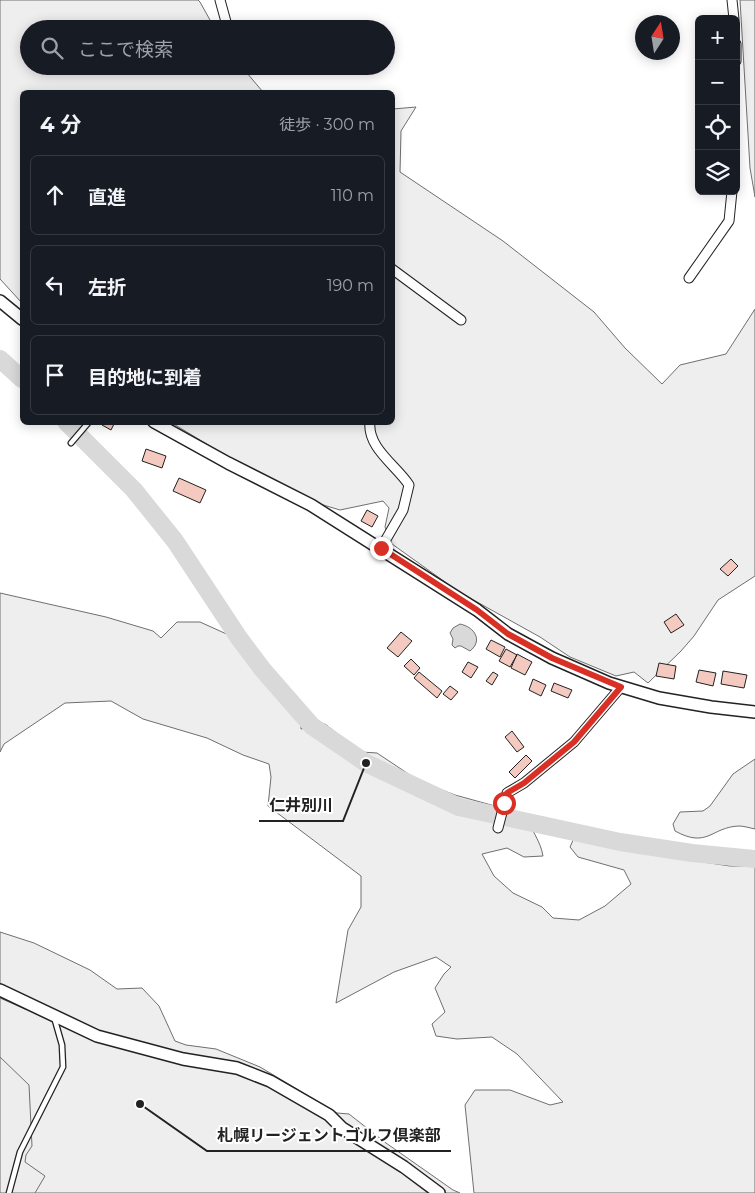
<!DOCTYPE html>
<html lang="ja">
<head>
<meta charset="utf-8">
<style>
	:root { --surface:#171b24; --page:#242831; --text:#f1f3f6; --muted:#9ea1a6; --line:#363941 }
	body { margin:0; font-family:Montserrat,"Noto Sans JP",sans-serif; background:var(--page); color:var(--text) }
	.controls { position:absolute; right:15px; top:15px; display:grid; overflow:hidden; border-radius:8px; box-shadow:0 2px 12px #0003 }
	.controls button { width:45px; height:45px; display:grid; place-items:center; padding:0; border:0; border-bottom:1px solid var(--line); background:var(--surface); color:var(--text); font:25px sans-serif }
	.compass { position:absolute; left:635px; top:15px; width:45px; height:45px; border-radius:50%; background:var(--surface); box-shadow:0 2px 12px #0003; rotate:12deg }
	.stop { position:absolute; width:15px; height:15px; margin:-11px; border:4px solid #d93025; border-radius:50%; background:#fff }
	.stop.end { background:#d93025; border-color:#fff; box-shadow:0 1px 5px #0008 }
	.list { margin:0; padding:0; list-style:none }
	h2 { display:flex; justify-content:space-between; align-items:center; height:65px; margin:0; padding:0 20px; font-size:21px }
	h2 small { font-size:16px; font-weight:400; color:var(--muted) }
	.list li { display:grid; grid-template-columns:32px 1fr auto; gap:15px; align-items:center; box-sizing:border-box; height:80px; margin:0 10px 10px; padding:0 10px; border:1px solid var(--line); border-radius:8px }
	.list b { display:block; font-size:19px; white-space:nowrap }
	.list em { font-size:16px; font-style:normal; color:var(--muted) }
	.icon { flex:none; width:28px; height:28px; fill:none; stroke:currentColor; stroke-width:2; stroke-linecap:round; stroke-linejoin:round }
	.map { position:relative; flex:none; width:755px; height:1193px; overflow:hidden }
	.search { position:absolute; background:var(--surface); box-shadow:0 2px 12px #0003; left:20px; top:20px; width:375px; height:55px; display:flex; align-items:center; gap:12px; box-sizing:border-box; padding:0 18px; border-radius:28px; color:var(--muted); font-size:19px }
	.panel { position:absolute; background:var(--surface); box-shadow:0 2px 12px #0003; left:20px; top:90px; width:375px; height:335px; border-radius:8px }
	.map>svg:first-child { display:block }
	.green { fill:#eee; stroke:#6f6f6f }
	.parking { fill:#ededed; stroke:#6f6f6f }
	.water { fill:#d9d9d9; stroke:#6f6f6f }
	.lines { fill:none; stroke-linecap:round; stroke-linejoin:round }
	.stream { stroke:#d9d9d9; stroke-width:3 }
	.river { stroke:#d9d9d9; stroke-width:18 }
	.building { fill:#f3c9c0; stroke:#222 }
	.service-casing { stroke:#222; stroke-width:7 }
	.minor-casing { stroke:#222; stroke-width:11 }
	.tertiary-casing { stroke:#222; stroke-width:14 }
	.service { stroke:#fff; stroke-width:4.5 }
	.minor { stroke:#fff; stroke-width:9 }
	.tertiary { stroke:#fff; stroke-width:11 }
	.route { stroke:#d93025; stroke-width:6 }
	.leader { fill:none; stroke:#222; stroke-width:2 }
	.callout-dot { fill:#222; stroke:#fff; stroke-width:2 }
	.callout-label { font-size:16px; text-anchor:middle; font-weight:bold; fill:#222; stroke:#fff; stroke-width:4; stroke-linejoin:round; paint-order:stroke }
</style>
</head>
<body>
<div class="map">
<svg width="755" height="1193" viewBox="0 0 755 1193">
	<rect width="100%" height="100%" fill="#fff"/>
	<path class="green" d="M0 0H198L200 2 215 29H29V66H241L263 92H22V303L0 279Z
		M740 0H755V197L750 168Z
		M416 107 401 131 400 172 503 241 594 312 625 348 662 384 680 365 726 354 755 309V576L718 600 694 636 681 651 648 683 634 672 616 676 570 657 540 637 459 592 392 544 385 527 389 508 383 501 340 510 320 504 236 462 172 423 392 422 393 109Z
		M0 593 106 617 153 631 161 638 177 622H200L231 636 272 692 301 724V729L325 724 361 752 377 753 419 781 455 795 524 814C530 827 541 842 543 856L524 857 507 848 482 854 494 876 513 893 542 907 553 918 579 920 605 906 631 884 624 870 578 857 570 847 574 838 690 860 730 866H755V1193H474L465 1105 475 1090H510L550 1105 563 1102 517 1054 492 1037 457 1039 436 1036 432 1024 445 1012 435 988 444 974 451 967 436 957 394 972 336 1003 348 930 361 907V876L268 806 271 777 269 764 243 755 207 738 143 719 111 701 65 703 4 744 0 752Z
		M755 759V829C750 828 744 826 739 826 711 827 708 849 675 831L673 824 680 812 703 811 710 806 733 774Z
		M0 932 34 943 90 970 117 989 142 988 159 1006 175 1041 186 1045 216 1049 260 1067 337 1113 349 1114 386 1143 453 1190 460 1193H0V998L25 1009 0 991Z"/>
	<path class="parking" d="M0 1057 29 1085 32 1146 26 1155 25 1162 45 1176 35 1193H0Z"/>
	<path class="water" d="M460 624C475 627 483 641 470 651L461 646H458L455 648 452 645 453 639 450 633 453 628Z"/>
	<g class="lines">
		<path class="stream" d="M0 360H1"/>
		<path class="river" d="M0 359 22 379
			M66 422 134 490 175 541 239 638 263 670 312 726 366 763 459 807 620 842 692 853 755 859"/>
	</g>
	<path class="building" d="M103 422H115L111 430 102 425Z
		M146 449 166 456 162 468 142 461Z
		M179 478 206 490 200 503 173 491Z
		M367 510 378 516 372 527 361 521Z
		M731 559 738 566 728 576 720 569Z
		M676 614 684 625 671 633 664 622Z
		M401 632 412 641 398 657 387 648Z
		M491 640 505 647 500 657 486 649Z
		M506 649 517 655 510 667 499 661Z
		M517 654 532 662 525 675 511 668Z
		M411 659 420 668 414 675 404 666Z
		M468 662 478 667 471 678 462 672Z
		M659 663 676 666 674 679 656 676Z
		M699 670 716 673 713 686 696 682Z
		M723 671 747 675 744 688 721 684Z
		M419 672 442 691 437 698 414 678Z
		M493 672 498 675 492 685 486 681Z
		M533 679 546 685 541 696 529 690Z
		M554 683 572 690 568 698 551 691Z
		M450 686 458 692 451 700 443 694Z
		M512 731 524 747 517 752 505 737Z
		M526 755 532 761 515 778 509 772Z"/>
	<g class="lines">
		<defs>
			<path id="service" d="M71 443 89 422
				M9 1193 20 1152 63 1067 62 1045 54 1017"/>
			<path id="minor" d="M220 0 228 29
				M732 0 734 19
				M736 44V61
				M392 269 461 320
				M689 278 729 221 732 191
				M370 422C367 448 397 466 409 485L403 510 381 548
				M498 828 507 793 524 783 574 742 621 687"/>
			<path id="tertiary" d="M0 301 22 319
				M154 422 228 463 311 505 477 610 508 634 552 658 609 683 659 698 711 707 755 712
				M0 990 97 1036 183 1059 237 1068 270 1081 329 1115 342 1128 404 1167 439 1193"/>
		</defs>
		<use href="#service" class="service-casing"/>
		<use href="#minor" class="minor-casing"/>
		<use href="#tertiary" class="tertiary-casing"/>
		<use href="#service" class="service"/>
		<use href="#minor" class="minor"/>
		<use href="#tertiary" class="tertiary"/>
	</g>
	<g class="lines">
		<path class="route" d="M381 548 477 610 508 634 552 658 621 687 574 742 524 783 507 793 504 803"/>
	</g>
	<path class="leader" d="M366 763L343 821H259M140 1104L207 1151H451"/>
	<g class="callout-dot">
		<circle cx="366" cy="763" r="5"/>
		<circle cx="140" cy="1104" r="5"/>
	</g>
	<g class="callout-label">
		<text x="301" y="811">仁井別川</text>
		<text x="329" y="1141">札幌リージェントゴルフ倶楽部</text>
	</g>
</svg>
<div class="controls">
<button>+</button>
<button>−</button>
<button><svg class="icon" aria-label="locate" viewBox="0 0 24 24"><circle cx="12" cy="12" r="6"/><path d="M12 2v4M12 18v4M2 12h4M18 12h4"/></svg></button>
<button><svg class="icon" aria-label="layers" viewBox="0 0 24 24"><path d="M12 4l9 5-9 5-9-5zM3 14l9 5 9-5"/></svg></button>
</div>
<svg class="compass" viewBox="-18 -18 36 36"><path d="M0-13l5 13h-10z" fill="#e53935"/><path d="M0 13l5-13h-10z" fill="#9ea1a6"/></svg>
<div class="stop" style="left:504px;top:803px"></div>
<div class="stop end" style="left:381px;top:548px"></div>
<div class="search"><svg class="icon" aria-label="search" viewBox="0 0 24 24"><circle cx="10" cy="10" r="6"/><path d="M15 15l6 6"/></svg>ここで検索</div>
<section class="panel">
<h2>4 分<small>徒歩 · 300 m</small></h2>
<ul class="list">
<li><svg class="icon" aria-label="ahead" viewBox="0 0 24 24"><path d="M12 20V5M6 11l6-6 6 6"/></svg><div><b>直進</b></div><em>110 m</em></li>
<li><svg class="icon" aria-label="left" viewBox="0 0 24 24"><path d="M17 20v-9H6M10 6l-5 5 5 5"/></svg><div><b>左折</b></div><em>190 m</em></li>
<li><svg class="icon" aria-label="arrive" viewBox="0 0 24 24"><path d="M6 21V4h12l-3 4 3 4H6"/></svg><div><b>目的地に到着</b></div></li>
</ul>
</section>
</div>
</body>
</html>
